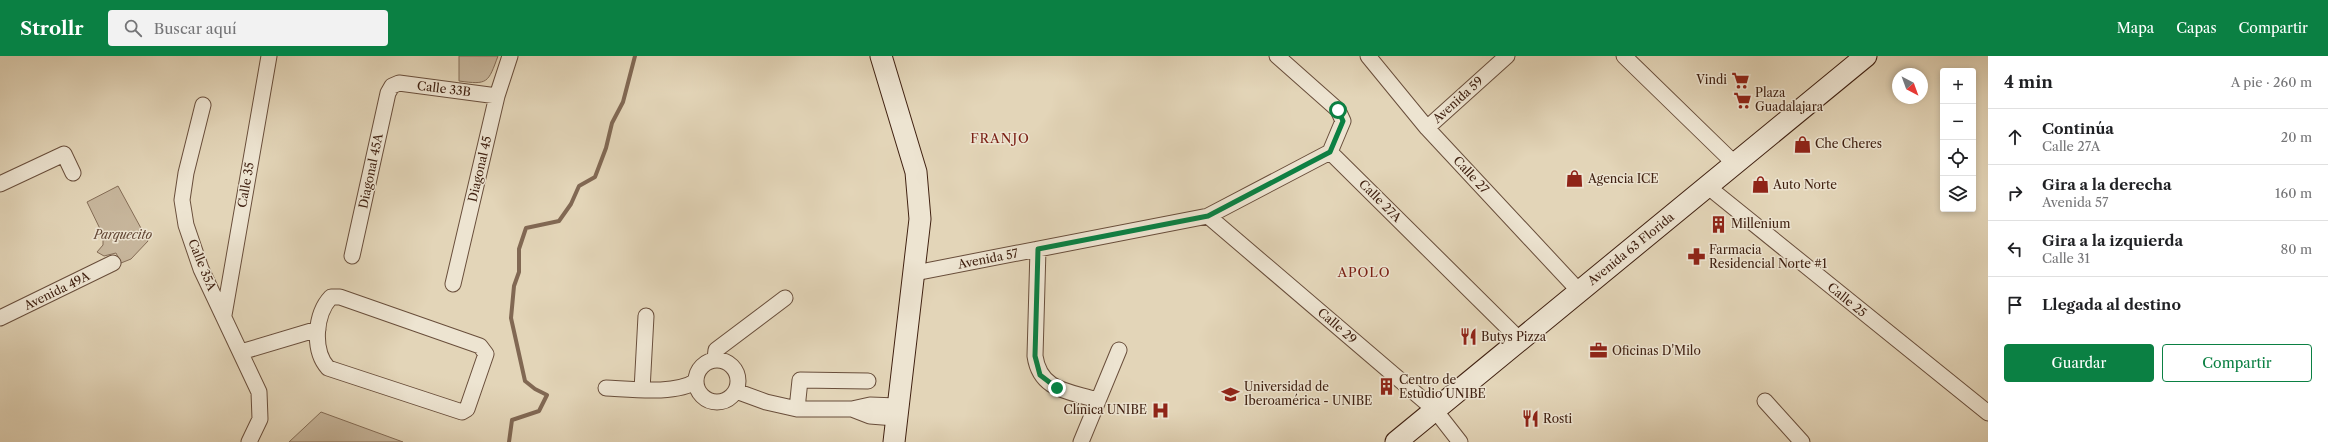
<!DOCTYPE html>
<html lang="es">
<head>
<meta charset="utf-8">
<style>
	:root { --surface:#fff; --page:#f2f2f2; --text:#202124; --muted:#757577; --line:#e0e0e0; --accent:#0b8043 }
	body { margin:0; font-family:"Libre Caslon Text",serif; background:var(--page); color:var(--text) }
	.controls { position:absolute; right:12px; top:12px; display:grid; overflow:hidden; border-radius:4px; box-shadow:0 2px 6px #0003 }
	.controls button { width:36px; height:36px; display:grid; place-items:center; padding:0; border:0; border-bottom:1px solid var(--line); background:var(--surface); color:var(--text); font:20px sans-serif }
	.compass { position:absolute; left:1892px; top:12px; width:36px; height:36px; border-radius:50%; background:var(--surface); box-shadow:0 2px 6px #0003; rotate:139deg }
	.stop { position:absolute; width:12px; height:12px; margin:-9px; border:3px solid #0b8043; border-radius:50%; background:#fff }
	.stop.end { background:#0b8043; border-color:#fff; box-shadow:0 1px 4px #0008 }
	.list { margin:0; padding:0; list-style:none }
	h2 { display:flex; justify-content:space-between; align-items:center; height:52px; margin:0; padding:0 16px; font-size:17px }
	h2 small { font-size:13px; font-weight:400; color:var(--muted) }
	.list li { display:grid; grid-template-columns:26px 1fr auto; gap:12px; align-items:center; box-sizing:border-box; height:56px; padding:0 16px; border-top:1px solid var(--line) }
	.list b { display:block; font-size:15px; white-space:nowrap }
	.list p { margin:0; font-size:13px; white-space:nowrap; color:var(--muted) }
	.list em { font-size:13px; font-style:normal; color:var(--muted) }
	.actions { display:flex; gap:8px; padding:12px 16px }
	.actions a { flex:1; padding:9px 0; border:1px solid var(--accent); border-radius:4px; text-align:center; font-size:14px; color:var(--accent) }
	.actions .main { background:var(--accent); color:#fff }
	.icon { flex:none; width:22px; height:22px; fill:none; stroke:currentColor; stroke-width:2; stroke-linecap:round; stroke-linejoin:round }
	.map { position:relative; flex:none; width:1988px; height:386px; overflow:hidden }
	header { display:flex; align-items:center; gap:24px; box-sizing:border-box; height:56px; padding:0 20px; background:var(--accent); color:#fff }
	header strong { font-size:19px }
	nav { display:flex; gap:22px; margin-inline-start:auto; font-size:14px }
	.search { width:280px; height:36px; background:var(--page); display:flex; align-items:center; gap:10px; box-sizing:border-box; padding:0 14px; border-radius:4px; color:var(--muted); font-size:15px }
	main { display:flex }
	aside { flex:1; background:var(--surface) }
	.map>svg:first-child { display:block }
	.green { fill:#c7b69c; stroke:#846c56 }
	.lines { fill:none; stroke-linecap:round; stroke-linejoin:round }
	.stream { stroke:#816853; stroke-width:4 }
	.minor-casing { stroke:#694e3b; stroke-width:17 }
	.secondary-casing { stroke:#402111; stroke-width:23 }
	.minor { stroke:#ede4d1; stroke-width:15 }
	.secondary { stroke:#ede4d1; stroke-width:21 }
	.route { stroke:#0b8043; stroke-width:5 }
	.labels { text-anchor:middle; stroke-width:3; stroke-linejoin:round; paint-order:stroke }
	.poi-label { font-size:12px; fill:#402111; stroke:#ede4d1; text-anchor:start }
	.street-label { font-size:12px; fill:#402111; stroke:#ede4d1 }
	.park-label { font-size:12px; font-style:italic; fill:#624634; stroke:#ede4d1 }
	.neighbourhood-label { font-size:13px; letter-spacing:1px; fill:#7a1f14; stroke:#ede4d1 }
</style>
</head>
<body>
<header>
<strong>Strollr</strong>
<div class="search"><svg class="icon" aria-label="search" viewBox="0 0 24 24"><circle cx="10" cy="10" r="6"/><path d="M15 15l6 6"/></svg>Buscar aquí</div>
<nav><a>Mapa</a><a>Capas</a><a>Compartir</a></nav>
</header>
<main>
<div class="map">
<svg width="1988" height="386" viewBox="0 0 1988 386">
	<rect width="100%" height="100%" fill="#e3d5b8"/>
	<filter id="stains"><feTurbulence type="fractalNoise" baseFrequency=".005" numOctaves="4"/><feColorMatrix values="0 0 0 0 .2 0 0 0 0 .09 0 0 0 0 .02 0 0 0 .5 -.17"/></filter>
	<radialGradient id="worn" r=".72"><stop offset=".6" stop-color="#630" stop-opacity="0"/><stop offset="1" stop-color="#630" stop-opacity=".3"/></radialGradient>
	<path class="green" d="M459 0H498C488 27 488 29 459 25Z
		M118 130 148 185 131 203 121 207 116 197 104 200 97 196 103 189V179L87 146Z
		M321 356 403 386H289Z"/>
	<g class="lines">
		<path class="stream" d="M509 386 512 364 539 355 547 339 535 333 525 325 511 262 514 230 519 216V193L526 172 559 165 571 148 579 130 595 121 606 92 612 67 623 46 635 0"/>
		<defs>
			<path id="minor" d="M1277 0 1338 54 1343 65 1330 96
				M1368 0 1427 72 1579 235
				M1624 0 1734 107
				M203 49 186 117 182 144 186 169 201 213 259 336 260 363 249 386
				M1427 72 1507 0
				M1330 96 1520 284
				M0 128 64 98 73 117
				M1707 130 1988 357
				M1208 160 1435 354 1460 386
				M1038 193 1035 300C1040 335 1069 335 1097 344
				M352 200 388 37 392 30 399 27 497 40
				M915 217 1208 160 1330 96
				M453 228 497 40 510 0
				M331 241H340L480 290 486 298 467 353 462 356 328 312C312 294 315 258 331 241Z
				M224 259 269 0
				M0 262 113 207
				M241 296 318 273
				M715 303 716 294 785 242
				M696 325a21 21 0 1 1 42 0a21 21 0 1 1-42 0Z
				M606 332C630 333 676 339 696 325
				M642 334 646 260
				M736 335 766 346 797 353H852L870 349 897 350
				M1765 345 1802 386
				M797 353 800 324 868 325
				M852 353 870 360 895 362
				M1081 386 1119 294"/>
			<path id="secondary" d="M881 0 916 116 920 163 894 386
				M1396 386 1866 0"/>
		</defs>
		<use href="#minor" class="minor-casing"/>
		<use href="#secondary" class="secondary-casing"/>
		<use href="#minor" class="minor"/>
		<use href="#secondary" class="secondary"/>
	</g>
	<g class="lines">
		<path class="route" d="M1057 332 1040 319 1035 300 1038 193 1208 160 1330 96 1343 65 1338 54"/>
	</g>
	<defs>
		<symbol id="supermarket-bare" viewBox="-9 -9 18 18"><path d="M-6-5.5h2.5l.6 2H6L4.5 2H-2.5L-4.4-4H-6ZM-1.5 3.2a1.3 1.3 0 1 0 .1 0ZM3 3.2a1.3 1.3 0 1 0 .1 0Z" fill="#8f2418" stroke="#ede4d1" stroke-width="2.5" paint-order="stroke"/></symbol>
		<symbol id="shop-bare" viewBox="-9 -9 18 18"><path d="M-5-2.5h2.3a2.7 3.5 0 0 1 5.4 0H5L5.5 6h-11ZM-1.5-2.5h3a1.5 2.3 0 0 0-3 0Z" fill="#8f2418" stroke="#ede4d1" stroke-width="2.5" paint-order="stroke"/></symbol>
		<symbol id="building-bare" viewBox="-9 -9 18 18"><path d="M-4-6H4V6H1V3H-1V6H-4ZM-2.5-4.3h1.7v1.8h-1.7ZM.8-4.3h1.7v1.8H.8ZM-2.5-1h1.7V.8h-1.7ZM.8-1h1.7V.8H.8Z" fill="#8f2418" stroke="#ede4d1" stroke-width="2.5" paint-order="stroke"/></symbol>
		<symbol id="pharmacy-bare" viewBox="-9 -9 18 18"><path d="M-2-6h4v4h4v4h-4v4h-4v-4h-4v-4h4Z" fill="#8f2418" stroke="#ede4d1" stroke-width="2.5" paint-order="stroke"/></symbol>
		<symbol id="restaurant-bare" viewBox="-9 -9 18 18"><path d="M-5-6h1v4h1v-4h1v4h1v-4h1v5L-1.5 .5V6h-2V.5L-5-1ZM5-6V6H3V1.5H1.5Q1.5-4 5-6Z" fill="#8f2418" stroke="#ede4d1" stroke-width="2.5" paint-order="stroke"/></symbol>
		<symbol id="office-bare" viewBox="-9 -9 18 18"><path d="M-6-3h4V-5.5h4V-3h4V5H-6ZM-1-4.5V-3h2v-1.5ZM-6 0V1H6V0Z" fill="#8f2418" stroke="#ede4d1" stroke-width="2.5" paint-order="stroke"/></symbol>
		<symbol id="university-bare" viewBox="-9 -9 18 18"><path d="M0-5L7-2L0 1L-7-2ZM-4 1L0 2.5L4 1V4Q0 6-4 4Z" fill="#8f2418" stroke="#ede4d1" stroke-width="2.5" paint-order="stroke"/></symbol>
		<symbol id="hospital-bare" viewBox="-9 -9 18 18"><path d="M-5-5h3v3.5h4V-5h3V5h-3V1.5h-4V5h-3Z" fill="#8f2418" stroke="#ede4d1" stroke-width="2.5" paint-order="stroke"/></symbol>
	</defs>
	<g fill-rule="evenodd">
		<use href="#supermarket-bare" x="1728" y="12" width="25" height="25"/>
		<use href="#supermarket-bare" x="1730" y="32" width="25" height="25"/>
		<use href="#shop-bare" x="1790" y="76" width="25" height="25"/>
		<use href="#shop-bare" x="1562" y="110" width="25" height="25"/>
		<use href="#shop-bare" x="1748" y="116" width="25" height="25"/>
		<use href="#building-bare" x="1706" y="156" width="25" height="25"/>
		<use href="#pharmacy-bare" x="1684" y="188" width="25" height="25"/>
		<use href="#restaurant-bare" x="1456" y="268" width="25" height="25"/>
		<use href="#office-bare" x="1586" y="282" width="25" height="25"/>
		<use href="#building-bare" x="1374" y="318" width="25" height="25"/>
		<use href="#university-bare" x="1218" y="326" width="25" height="25"/>
		<use href="#hospital-bare" x="1148" y="342" width="25" height="25"/>
		<use href="#restaurant-bare" x="1518" y="350" width="25" height="25"/>
	</g>
	<g class="labels">
		<g class="poi-label">
			<text x="1727" y="28" text-anchor="end">Vindi</text>
			<text x="1755" y="41">Plaza<tspan x="1755" dy="14">Guadalajara</tspan></text>
			<text x="1815" y="92">Che Cheres</text>
			<text x="1588" y="127">Agencia ICE</text>
			<text x="1773" y="133">Auto Norte</text>
			<text x="1731" y="172">Millenium</text>
			<text x="1709" y="198">Farmacia<tspan x="1709" dy="14">Residencial Norte #1</tspan></text>
			<text x="1481" y="285">Butys Pizza</text>
			<text x="1612" y="299">Oficinas D'Milo</text>
			<text x="1399" y="328">Centro de<tspan x="1399" dy="14">Estudio UNIBE</tspan></text>
			<text x="1244" y="335">Universidad de<tspan x="1244" dy="14">Iberoamérica - UNIBE</tspan></text>
			<text x="1147" y="358" text-anchor="end">Clínica UNIBE</text>
			<text x="1543" y="367">Rosti</text>
		</g>
		<g class="street-label">
			<text transform="translate(444 33) rotate(7)" y="4">Calle 33B</text>
			<text transform="translate(1458 44) rotate(-42)" y="4">Avenida 59</text>
			<text transform="translate(480 113) rotate(-77)" y="4">Diagonal 45</text>
			<text transform="translate(371 115) rotate(-78)" y="4">Diagonal 45A</text>
			<text transform="translate(1471 119) rotate(47)" y="4">Calle 27</text>
			<text transform="translate(246 129) rotate(-80)" y="4">Calle 35</text>
			<text transform="translate(1380 145) rotate(45)" y="4">Calle 27A</text>
			<text transform="translate(1631 193) rotate(-39)" y="4">Avenida 63 Florida</text>
			<text transform="translate(988 203) rotate(-11)" y="4">Avenida 57</text>
			<text transform="translate(202 209) rotate(68)" y="4">Calle 35A</text>
			<text transform="translate(57 235) rotate(-26)" y="4">Avenida 49A</text>
			<text transform="translate(1847 244) rotate(39)" y="4">Calle 25</text>
			<text transform="translate(1337 270) rotate(41)" y="4">Calle 29</text>
		</g>
		<g class="park-label">
			<text x="123" y="183">Parquecito</text>
		</g>
		<g class="neighbourhood-label">
			<text x="1000" y="87">FRANJO</text>
			<text x="1364" y="221">APOLO</text>
		</g>
	</g>
	<rect width="100%" height="100%" filter="url(#stains)"/>
	<rect width="100%" height="100%" fill="url(#worn)"/>
</svg>
<div class="controls">
<button>+</button>
<button>−</button>
<button><svg class="icon" aria-label="locate" viewBox="0 0 24 24"><circle cx="12" cy="12" r="6"/><path d="M12 2v4M12 18v4M2 12h4M18 12h4"/></svg></button>
<button><svg class="icon" aria-label="layers" viewBox="0 0 24 24"><path d="M12 4l9 5-9 5-9-5zM3 14l9 5 9-5"/></svg></button>
</div>
<svg class="compass" viewBox="-18 -18 36 36"><path d="M0-13l5 13h-10z" fill="#e53935"/><path d="M0 13l5-13h-10z" fill="#757577"/></svg>
<div class="stop" style="left:1338px;top:54px"></div>
<div class="stop end" style="left:1057px;top:332px"></div>
</div>
<aside>
<h2>4 min<small>A pie · 260 m</small></h2>
<ul class="list">
<li><svg class="icon" aria-label="ahead" viewBox="0 0 24 24"><path d="M12 20V5M6 11l6-6 6 6"/></svg><div><b>Continúa</b><p>Calle 27A</p></div><em>20 m</em></li>
<li><svg class="icon" aria-label="right" viewBox="0 0 24 24"><path d="M7 20v-9h11M14 6l5 5-5 5"/></svg><div><b>Gira a la derecha</b><p>Avenida 57</p></div><em>160 m</em></li>
<li><svg class="icon" aria-label="left" viewBox="0 0 24 24"><path d="M17 20v-9H6M10 6l-5 5 5 5"/></svg><div><b>Gira a la izquierda</b><p>Calle 31</p></div><em>80 m</em></li>
<li><svg class="icon" aria-label="arrive" viewBox="0 0 24 24"><path d="M6 21V4h12l-3 4 3 4H6"/></svg><div><b>Llegada al destino</b></div></li>
</ul>
<div class="actions"><a class="main">Guardar</a><a>Compartir</a></div>
</aside>
</main>
</body>
</html>
